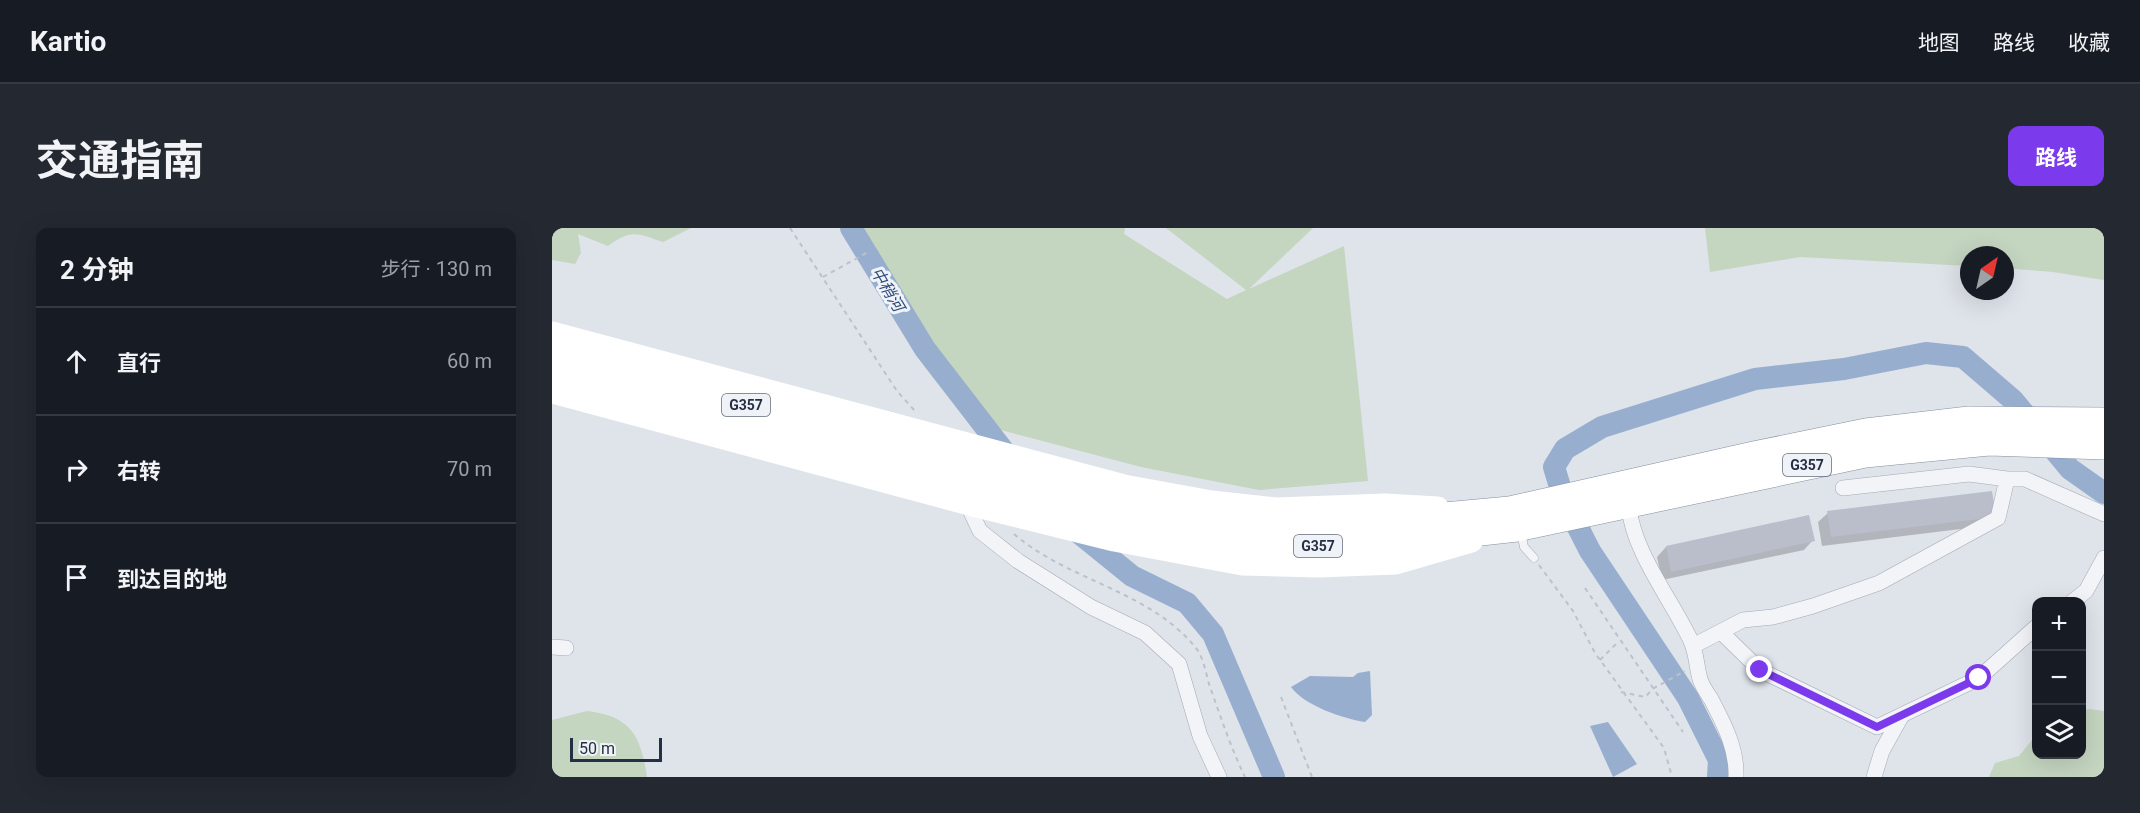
<!DOCTYPE html>
<html lang="zh">
<head>
<meta charset="utf-8">
<style>
	:root { --surface:#171b24; --page:#242831; --text:#f1f3f6; --muted:#9ea1a6; --line:#363941; --accent:#7c3aed }
	body { margin:0; font-family:Roboto,"Noto Sans SC",sans-serif; background:var(--page); color:var(--text) }
	.controls { position:absolute; right:18px; bottom:18px; display:grid; overflow:hidden; border-radius:12px; box-shadow:0 6px 24px #0002 }
	.controls button { width:54px; height:54px; display:grid; place-items:center; padding:0; border:0; border-bottom:2px solid var(--line); background:var(--surface); color:var(--text); font:30px sans-serif }
	.compass { position:absolute; left:1408px; top:18px; width:54px; height:54px; border-radius:50%; background:var(--surface); box-shadow:0 6px 24px #0002; rotate:34deg }
	.scale { position:absolute; left:18px; bottom:15px; width:92px; box-sizing:border-box; padding-left:6px; border:3px solid #262f43; border-top:0; font-size:16px; line-height:21px; white-space:nowrap; color:#262f43; -webkit-text-stroke:4px #eff2f7; paint-order:stroke }
	.stop { position:absolute; width:18px; height:18px; margin:-14px; border:4px solid #7c3aed; border-radius:50%; background:#fff }
	.stop.end { background:#7c3aed; border-color:#fff; box-shadow:0 2px 6px #0008 }
	.list { margin:0; padding:0; list-style:none }
	h2 { display:flex; justify-content:space-between; align-items:center; height:78px; margin:0; padding:0 24px; font-size:26px }
	h2 small { font-size:20px; font-weight:400; color:var(--muted) }
	.list li { display:grid; grid-template-columns:39px 1fr auto; gap:18px; align-items:center; box-sizing:border-box; height:108px; padding:0 24px; border-top:2px solid var(--line) }
	.list b { display:block; font-size:22px; white-space:nowrap }
	.list em { font-size:20px; font-style:normal; color:var(--muted) }
	.icon { flex:none; width:33px; height:33px; fill:none; stroke:currentColor; stroke-width:2; stroke-linecap:round; stroke-linejoin:round }
	.map { position:relative; flex:none; width:1552px; height:549px; overflow:hidden; border-radius:12px }
	header { display:flex; align-items:center; gap:36px; box-sizing:border-box; height:84px; padding:0 30px; background:var(--surface); border-bottom:2px solid var(--line) }
	header strong { font-size:28px }
	nav { display:flex; gap:33px; margin-inline-start:auto; font-size:21px }
	.intro { display:flex; align-items:center; justify-content:space-between; box-sizing:border-box; height:144px; padding:0 36px }
	h1 { margin:0; font-size:42px }
	.button { padding:15px 27px; border-radius:12px; background:var(--accent); color:#fff; font-size:21px; font-weight:700 }
	main { display:flex; gap:36px; padding:0 36px }
	aside { flex:1; background:var(--surface); border-radius:12px; box-shadow:0 6px 24px #0002 }
	.map>svg:first-child { display:block }
	.green { fill:#c4d5c0 }
	.water { fill:#97aece }
	.shadow { fill:#0003 }
	.lines { fill:none; stroke-linecap:round; stroke-linejoin:round }
	.river { stroke:#97aece; stroke-width:22 }
	.building { fill:#b9beca }
	.lane-casing { stroke:#a4a9b5; stroke-width:9 }
	.street-casing { stroke:#a4a9b5; stroke-width:16 }
	.highway-casing { stroke:#858fa2; stroke-width:28 }
	.path { stroke:#bec1c9; stroke-width:2; stroke-dasharray:4.5 4.5; stroke-linecap:butt }
	.lane { stroke:#f3f4f8; stroke-width:8 }
	.street { stroke:#f3f4f8; stroke-width:15 }
	.secondary { stroke:#fff; stroke-width:21 }
	.highway { stroke:#fff; stroke-width:27 }
	.route { stroke:#7c3aed; stroke-width:8 }
	.labels { text-anchor:middle; stroke-width:6; stroke-linejoin:round; paint-order:stroke }
	.shield { fill:#eff2f7; stroke:#626a79; stroke-width:1.5 }
	.shield-label { font-size:14px; font-weight:bold; fill:#262f43 }
	.water-label { font-size:16px; font-style:italic; fill:#2c4b7b; stroke:#eff2f7 }
</style>
</head>
<body>
<header>
<strong>Kartio</strong>
<nav><a>地图</a><a>路线</a><a>收藏</a></nav>
</header>
<div class="intro"><h1>交通指南</h1><a class="button">路线</a></div>
<main>
<aside>
<h2>2 分钟<small>步行 · 130 m</small></h2>
<ul class="list">
<li><svg class="icon" aria-label="ahead" viewBox="0 0 24 24"><path d="M12 20V5M6 11l6-6 6 6"/></svg><div><b>直行</b></div><em>60 m</em></li>
<li><svg class="icon" aria-label="right" viewBox="0 0 24 24"><path d="M7 20v-9h11M14 6l5 5-5 5"/></svg><div><b>右转</b></div><em>70 m</em></li>
<li><svg class="icon" aria-label="arrive" viewBox="0 0 24 24"><path d="M6 21V4h12l-3 4 3 4H6"/></svg><div><b>到达目的地</b></div></li>
</ul>
</aside>
<div class="map">
<svg width="1552" height="549" viewBox="0 0 1552 549">
	<rect width="100%" height="100%" fill="#dfe3ea"/>
	<path class="green" d="M0 0H139L111 14C85 5 79 1 56 18L26 6 29 25 23 36 0 32Z
		M299 0H573L572 6 675 71 694 62 614 0H761L697 61 792 18 816 253 707 262 589 239 449 202 373 121Z
		M1153 0H1552V52L1501 44 1453 40V27H1417V38L1248 29 1158 44Z
		M1537 481 1552 483V549H1437L1443 535 1467 528 1484 507V526H1530V483Z
		M35 483C79 488 89 508 95 549H0V492Z"/>
	<path class="water" d="M818 443 820 487 813 494C790 490 753 478 739 459L758 448 801 449 806 445Z
		M1056 494 1085 536 1061 549 1038 498Z"/>
	<path class="shadow" d="M1439 264 1433 298 1270 318 1266 294 1276 285Z
		M1261 312 1252 322 1110 352 1105 329 1114 319Z"/>
	<g class="lines">
		<path class="river" d="M299 0 373 121 461 235
			M522 301 580 348 635 375 661 406 722 549
			M1166 549 1167 532 1136 470 1038 323 1012 272 1002 239 1013 221 1050 199 1203 151 1292 141 1374 125 1411 129 1461 172 1518 241 1552 265"/>
	</g>
	<path class="building" d="M1440 263 1444 289 1279 309 1275 283Z
		M1257 287 1263 313 1119 344 1114 318Z"/>
	<g class="lines">
		<defs>
			<path id="lane" d="M969 304 972 319 982 330"/>
			<path id="street" d="M1291 260 1417 246 1455 251
				M421 278 419 284 428 303 466 333 539 379 593 405 627 436 648 508 667 549
				M1077 278C1080 322 1119 371 1138 411 1145 425 1144 437 1148 451 1150 458 1155 465 1159 471 1172 496 1185 520 1184 549
				M1520 374 1534 363 1552 330
				M1169 404 1208 442 1325 499 1427 450 1484 399
				M1141 418 1191 392 1221 389 1261 378 1327 355 1446 290 1455 251H1473L1552 286
				M0 419 14 420
				M1322 549 1330 523 1350 487"/>
			<path id="highway" d="M0 123 191 176 570 275 644 292 715 298 804 296 958 282 1202 227 1314 204 1417 192 1552 193
				M0 144 568 300 630 312 705 320 802 318 965 300 1313 226 1437 214 1552 218"/>
		</defs>
		<use href="#lane" class="lane-casing"/>
		<use href="#street" class="street-casing"/>
		<use href="#highway" class="highway-casing"/>
		<path class="path" d="M238 0 345 163 363 183
			M271 49 316 24
			M462 306C518 354 597 362 644 420 652 430 654 447 658 459 669 490 679 520 693 549
			M987 337 1021 383 1043 425 1112 520 1120 549
			M1033 360 1131 504
			M1048 432 1067 413
			M1069 464 1093 469 1102 460 1133 443
			M729 469 760 549"/>
		<use href="#lane" class="lane"/>
		<use href="#street" class="street"/>
		<path class="secondary" d="M0 104 572 257 660 273 724 280 833 276 886 279
			M0 165 421 278 562 313 690 337 766 339 844 336 920 314"/>
		<use href="#highway" class="highway"/>
	</g>
	<g class="lines">
		<path class="route" d="M1208 442 1325 499 1427 450"/>
	</g>
	<g class="labels">
		<g class="shield">
			<rect x="170" y="166" width="48" height="22" rx="4.5"/>
			<rect x="1231" y="226" width="48" height="22" rx="4.5"/>
			<rect x="742" y="307" width="48" height="22" rx="4.5"/>
		</g>
		<g class="shield-label">
			<text x="194" y="182">G357</text>
			<text x="1255" y="242">G357</text>
			<text x="766" y="323">G357</text>
		</g>
		<g class="water-label">
			<text transform="translate(336 61) rotate(59)" y="6">中稍河</text>
		</g>
	</g>
</svg>
<div class="controls">
<button>+</button>
<button>−</button>
<button><svg class="icon" aria-label="layers" viewBox="0 0 24 24"><path d="M12 4l9 5-9 5-9-5zM3 14l9 5 9-5"/></svg></button>
</div>
<svg class="compass" viewBox="-18 -18 36 36"><path d="M0-13l5 13h-10z" fill="#e53935"/><path d="M0 13l5-13h-10z" fill="#9ea1a6"/></svg>
<div class="scale">50 m</div>
<div class="stop" style="left:1427px;top:450px"></div>
<div class="stop end" style="left:1208px;top:442px"></div>
</div>
</main>
</body>
</html>
